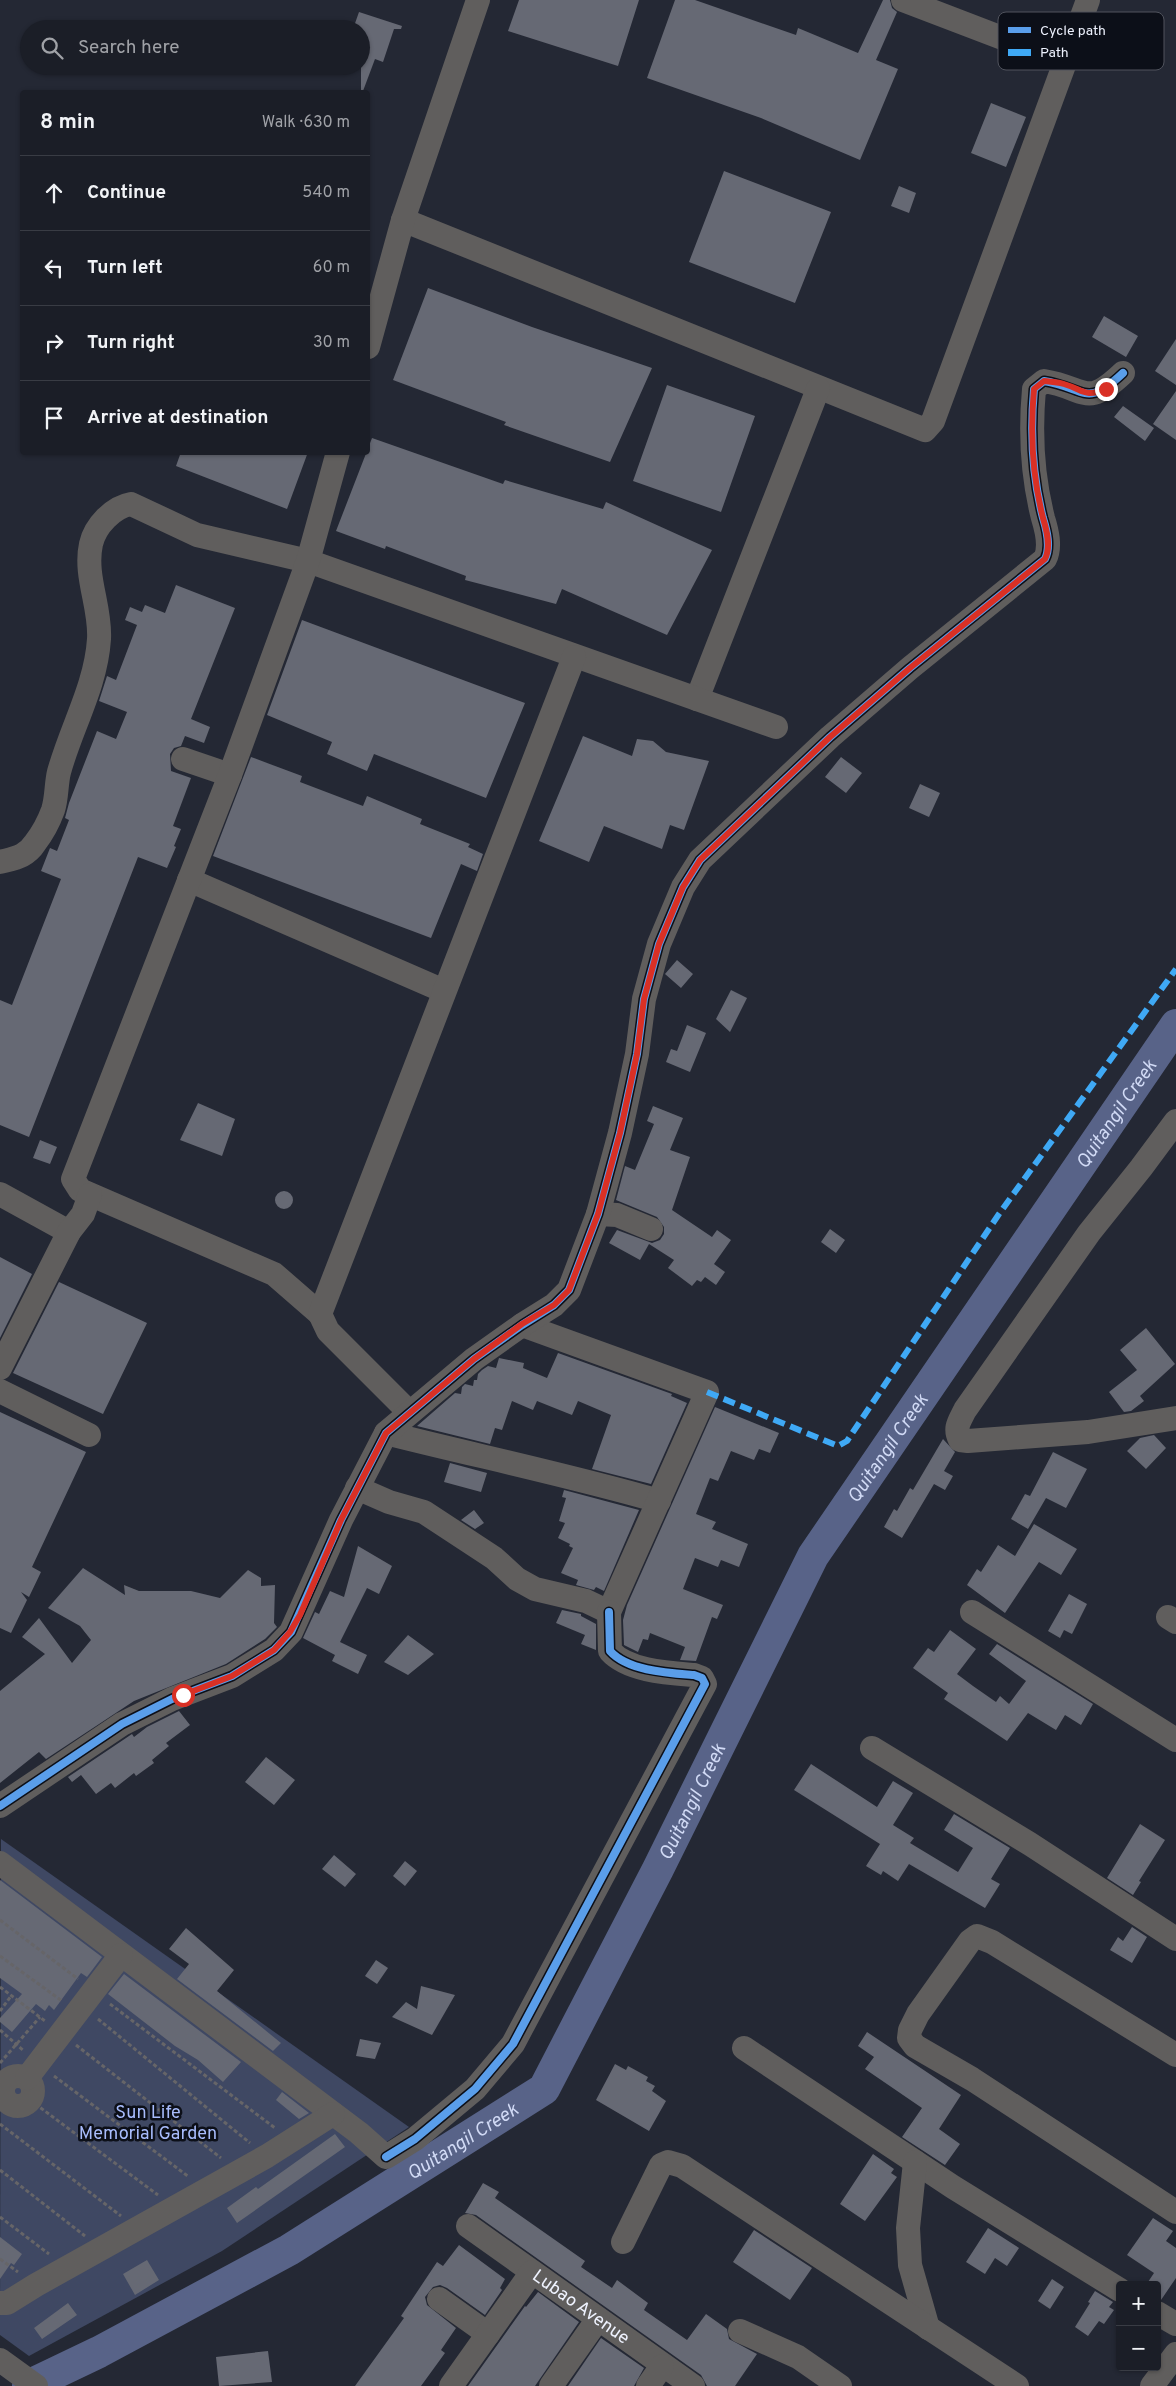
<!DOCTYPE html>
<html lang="en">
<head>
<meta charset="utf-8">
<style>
	:root { --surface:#1b1e27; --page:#24272f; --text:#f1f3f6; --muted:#a0a2a7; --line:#393c44 }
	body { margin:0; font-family:Overpass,sans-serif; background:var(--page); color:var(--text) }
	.controls { position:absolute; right:15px; bottom:15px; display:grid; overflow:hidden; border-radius:5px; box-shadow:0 1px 4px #0004 }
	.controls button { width:45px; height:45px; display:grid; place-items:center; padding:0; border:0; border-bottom:1px solid var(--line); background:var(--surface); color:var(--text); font:25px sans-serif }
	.stop { position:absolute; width:15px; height:15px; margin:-11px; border:4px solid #d93025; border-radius:50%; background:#fff }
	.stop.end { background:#d93025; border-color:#fff; box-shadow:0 1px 5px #0008 }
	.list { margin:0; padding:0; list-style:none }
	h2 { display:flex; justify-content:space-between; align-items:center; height:65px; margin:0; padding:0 20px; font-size:21px }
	h2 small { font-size:16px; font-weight:400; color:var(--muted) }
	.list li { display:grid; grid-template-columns:32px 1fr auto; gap:15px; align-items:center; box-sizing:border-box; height:75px; padding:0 20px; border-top:1px solid var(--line) }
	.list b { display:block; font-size:19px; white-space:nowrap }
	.list em { font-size:16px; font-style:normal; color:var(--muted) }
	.icon { flex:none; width:28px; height:28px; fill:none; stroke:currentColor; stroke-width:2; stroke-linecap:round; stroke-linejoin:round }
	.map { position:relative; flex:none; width:1176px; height:2386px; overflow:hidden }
	.search { position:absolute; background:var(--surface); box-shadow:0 1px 4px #0004; left:20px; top:20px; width:350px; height:55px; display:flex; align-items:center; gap:12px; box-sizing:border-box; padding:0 18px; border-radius:28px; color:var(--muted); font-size:19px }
	.panel { position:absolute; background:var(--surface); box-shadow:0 1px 4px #0004; left:20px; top:90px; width:350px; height:365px; border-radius:5px }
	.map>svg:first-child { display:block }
	.green { fill:#3f4863 }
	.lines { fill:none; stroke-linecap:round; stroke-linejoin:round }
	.river { stroke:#586388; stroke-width:32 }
	.building { fill:#666974 }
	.path { stroke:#666568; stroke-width:3; stroke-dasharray:4 2.5; stroke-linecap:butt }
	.minor { stroke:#605e5d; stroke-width:24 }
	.quiet { stroke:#3fa9f5; stroke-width:6; stroke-dasharray:12 6; stroke-linecap:butt }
	.cycleway-casing { stroke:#0c0f18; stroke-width:11 }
	.cycleway { stroke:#5a9eea; stroke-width:8 }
	.route { stroke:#d93025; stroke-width:6 }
	.labels { text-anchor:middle; stroke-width:5; stroke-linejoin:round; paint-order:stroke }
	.park-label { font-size:18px; fill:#a8bcfc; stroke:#0c0f18 }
	.street-label { font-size:18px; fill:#eef2fe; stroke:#0c0f18 }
	.water-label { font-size:19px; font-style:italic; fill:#d1daf5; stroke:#0c0f18 }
	.key { fill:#0c0f18; stroke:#50535d; stroke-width:1 }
	.key-label { font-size:14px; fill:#eef2fe }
</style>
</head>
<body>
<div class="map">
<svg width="1176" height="2386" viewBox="0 0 1176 2386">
	<rect width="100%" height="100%" fill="#242834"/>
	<path class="green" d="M1 1839 409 2127 222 2251 29 2356 0 2335Z"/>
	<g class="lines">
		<path class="river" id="s1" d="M28 2386 99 2352 289 2250 544 2089 658 1869 813 1556 1176 1025"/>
	</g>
	<path class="building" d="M519 0H639L618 66 508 31Z
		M675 0H695L796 35 798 28 858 53 883 0H890L892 8 897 12 876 60 898 69 860 160 761 118 647 78Z
		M359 12 402 26 401 29H394L383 62 375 59 363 91H361V29H353Z
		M991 103 1026 117 1006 167 971 153Z
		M724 171 831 212 795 303 689 262Z
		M899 186 916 193 909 213 891 206Z
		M428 288 532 327 652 368 610 462 504 425 506 422 393 380Z
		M1104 316 1138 336 1126 357 1092 337Z
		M1176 339V385L1155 371Z
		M667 385 755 416 721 512 633 481Z
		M1176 391V440L1153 424Z
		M1123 406 1154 428 1145 441 1114 417Z
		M372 438 503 484 505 480 603 509 606 502 712 550 667 635 562 589 556 604 465 580 466 576 386 546 385 549 336 531Z
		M181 452H308L287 509 176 466Z
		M176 585 235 608 191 719 210 727 204 743 185 736 181 746 174 748 170 754 171 771 191 778 173 826 181 829 174 846 176 847 167 868 138 857 29 1137 0 1125V1000L12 1005 61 879 41 871 50 848 57 851 69 820 65 818 69 803 97 731 116 739 127 712 99 701 107 676 116 680 137 625 125 620 130 607 142 612 145 605 165 613Z
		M302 620 525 703 486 798 374 754 367 771 327 754 332 742 267 715Z
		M583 736 632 756 637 739 653 741 666 752 709 761 684 830 670 825 662 849 604 826 589 862 539 841Z
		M251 757 302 776 300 782 363 806 367 796 422 819 420 824 470 844 468 847 483 854 477 871 461 864 431 938 213 856Z
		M841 757 862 773 846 793 825 777Z
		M920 784 940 793 929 817 909 808Z
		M677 960 693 974 681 988 665 974Z
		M731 990 747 998 730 1032 716 1019Z
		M687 1025 706 1033 690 1072 666 1062 671 1049 677 1051Z
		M198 1103 235 1119 222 1156 180 1140Z
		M653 1106 683 1118 670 1150 690 1157 672 1210 712 1237 717 1230 731 1240 714 1264 725 1272 716 1285 705 1277 701 1282 697 1280 692 1286 668 1268 674 1260 649 1244 640 1260 609 1243 617 1230 652 1243 660 1240 664 1234V1227L657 1217 616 1200 625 1166 635 1170 654 1124 647 1121Z
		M40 1140 57 1147 50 1164 33 1158Z
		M275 1200a9 9 0 1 1 18 0a9 9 0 1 1-18 0Z
		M830 1229 845 1240 836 1253 821 1242Z
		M0 1257 32 1274 0 1338Z
		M59 1282 147 1323 103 1414 13 1373Z
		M1146 1328 1175 1364 1140 1396 1144 1401 1131 1411 1124 1412 1109 1392 1137 1370 1120 1350Z
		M558 1353 672 1394 671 1396 687 1403 651 1484 592 1469 611 1415 578 1401 572 1415 537 1401 533 1410 512 1401 502 1430 495 1428 490 1444 417 1426 455 1393 461 1394 462 1387 465 1384 473 1386 474 1380H477L478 1374 482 1370 488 1366 496 1368 499 1358 524 1363 523 1368 547 1378Z
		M715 1407 779 1433 770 1453 759 1449 754 1460 731 1451 718 1481 710 1478 696 1514 716 1522 712 1529 748 1544 739 1567 721 1560 718 1567 695 1558 683 1589 723 1605 717 1619 712 1617 696 1661 680 1660 685 1647 650 1633 648 1640 643 1639 638 1652 624 1645 623 1620 627 1605Z
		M0 1412 86 1452 32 1567 41 1572 29 1597 21 1592 27 1600 11 1633 0 1628Z
		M1154 1435 1166 1448 1146 1469 1127 1451 1140 1438Z
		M943 1439 955 1452 944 1471 953 1476 945 1490 934 1484 902 1538 884 1527 894 1509 897 1511 910 1488 913 1490Z
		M1053 1452 1087 1469 1066 1508 1046 1498 1028 1529 1011 1519 1025 1494 1030 1496Z
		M450 1463 487 1473 481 1492 444 1482Z
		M564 1490 639 1510 604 1591 596 1587 594 1590 576 1585 578 1580 561 1573 573 1548 569 1546 570 1544 558 1538 565 1523 559 1521 566 1498 562 1497Z
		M474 1510 484 1523 475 1529 461 1520Z
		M1034 1524 1077 1549 1061 1575 1039 1562 1005 1613 967 1585 977 1569 981 1572 998 1545 1015 1556Z
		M358 1546 392 1566 379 1594 367 1588 340 1642 367 1655 358 1674 332 1661 335 1655 303 1638 315 1612 319 1614 330 1591 344 1597Z
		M83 1568 125 1595 124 1585 139 1591H191L220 1598 248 1570 261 1578V1586L275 1585 274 1623 277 1627 265 1639 226 1664 134 1701 46 1759 39 1752 0 1783V1691L45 1654 22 1637 39 1618 72 1663 91 1640 80 1626 48 1608Z
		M1069 1594 1087 1604 1072 1634 1064 1630 1060 1638 1048 1631Z
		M562 1610 581 1614V1616L596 1624V1650L581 1644 585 1635 556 1623Z
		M950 1630 976 1649 957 1674 973 1686 996 1702 1000 1696 1009 1704 1026 1681 989 1654 997 1644 1093 1704 1081 1725 1065 1715 1056 1730 1028 1713 1007 1741 944 1699 948 1693 913 1668 928 1648 934 1652Z
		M408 1635 434 1654 408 1675 384 1662Z
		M179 1711 190 1725 166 1743 169 1746 152 1760 154 1763 136 1776 134 1773 115 1788 111 1783 96 1794 81 1775 72 1782 68 1777 129 1736 132 1734 134 1737 147 1727Z
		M266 1757 295 1780 274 1805 245 1782Z
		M811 1764 877 1807 893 1781 913 1793 893 1825 914 1838 910 1843 958 1872 973 1848 944 1830 954 1814 1010 1848 991 1879 1000 1884 985 1908 909 1864 898 1881 883 1871 881 1875 866 1866 880 1844 794 1790Z
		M1140 1824 1165 1840 1139 1881 1141 1882 1133 1895 1107 1878Z
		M334 1855 356 1874 345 1887 322 1869Z
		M405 1861 417 1871 405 1886 393 1876Z
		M0 1880 102 1957 87 1977 81 1973 54 2010 49 2005 45 2011 36 2004 12 2032 0 2022V2018L22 1994 0 1978Z
		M1132 1927 1147 1937 1132 1963 1110 1950 1118 1937 1123 1941Z
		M186 1928 234 1970 217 1991 281 2043 273 2051 177 1979 189 1964 169 1949Z
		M376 1960 388 1968 377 1984 365 1976Z
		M124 1974 241 2062 223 2082 198 2060 175 2046 108 1994Z
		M421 1986 455 1995 432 2035 392 2017 406 2002 417 2009Z
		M867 2032 961 2095 939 2129 960 2144 945 2165 902 2137 922 2108 865 2069 874 2057 858 2046Z
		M360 2039 381 2043 375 2059 356 2056Z
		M615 2064 626 2070 628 2066 648 2077 646 2081 655 2086 652 2091 666 2101 649 2131 596 2100Z
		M282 2092 309 2113 299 2119 276 2100Z
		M335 2134 345 2147 237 2223 227 2208 256 2187 258 2189Z
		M873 2154 894 2169 891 2173 897 2177 865 2221 840 2204Z
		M483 2183 499 2192 495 2198 585 2261 581 2267 612 2288 617 2280 648 2303 644 2310 687 2340 706 2314 727 2329 729 2339 757 2354 735 2386H707L701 2375 476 2215 465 2213Z
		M1153 2218 1173 2231 1166 2241 1176 2248V2278L1161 2300 1157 2299V2285H1146L1154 2273 1127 2255Z
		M988 2228 1019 2248 1007 2266 995 2258 985 2274 966 2262Z
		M754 2230 812 2268 790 2300 733 2262Z
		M0 2237 22 2254 14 2265 11 2263 0 2279Z
		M459 2245 505 2279 500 2288 502 2290 485 2315 447 2288 440 2285 433 2287 425 2297 427 2305 456 2328 441 2350 445 2353 421 2386H355L404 2318 401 2316 437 2262 443 2266Z
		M147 2260 159 2280 135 2295 123 2274Z
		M1052 2279 1064 2287 1050 2309 1038 2301Z
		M1095 2291 1113 2302 1109 2307 1114 2310 1104 2324 1099 2321 1088 2336 1075 2327 1090 2303 1088 2302Z
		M538 2292 579 2322 535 2386H468L525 2306 526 2307Z
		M68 2303 77 2315 42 2339 34 2328Z
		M601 2338 644 2368 634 2386H568Z
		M268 2351 272 2382 219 2386 216 2357Z"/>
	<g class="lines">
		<path class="path" d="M0 1920 78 1979
			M0 1956 62 2001
			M0 1987 45 2021
			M110 2004 275 2128
			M0 2011 11 1996
			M98 2019 250 2143
			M0 2030 24 2051
			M76 2045 221 2158
			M0 2063 40 2017
			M54 2076 189 2177
			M0 2077 6 2081
			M30 2100 158 2195
			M0 2124 121 2216
			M0 2170 85 2236
			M0 2217 49 2254
			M0 2259 18 2272"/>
		<g class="minor">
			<path d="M903 0 1065 62"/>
			<path d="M403 220 925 430 933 421 1088 0"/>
			<path d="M368 347 403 220 478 0"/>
			<path d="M697 699 818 389"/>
			<path d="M183 759 230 775"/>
			<path d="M0 862C15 858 26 857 35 843 42 834 49 821 53 810 57 798 56 784 59 772 71 728 96 686 99 639 101 607 84 576 91 544 95 526 113 507 131 504L197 535 308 561 776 727"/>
			<path d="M189 880 444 991"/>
			<path d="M1176 1121 1141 1168 1089 1233 965 1410C959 1422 954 1428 960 1440L968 1441 1088 1432 1176 1418"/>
			<path d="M0 1194 69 1232"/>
			<path d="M598 1214 617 1215 651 1229"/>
			<path d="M320 1314 274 1274 80 1190 73 1179 230 775 308 561 338 452"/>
			<path d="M0 1368 69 1232 83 1214 90 1195"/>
			<path d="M0 1391 89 1435"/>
			<path d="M409 1412 328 1331 320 1314 574 657"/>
			<path d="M386 1433C477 1456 569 1475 659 1501"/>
			<path d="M357 1488 389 1502 424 1512 494 1558 517 1579 535 1589 586 1601 609 1612 707 1392 522 1325"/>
			<path d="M972 1612 1176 1740"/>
			<path d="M1168 1617 1176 1622"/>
			<path d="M872 1748 1030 1844 1176 1939"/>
			<path d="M0 1806 122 1724 172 1699 232 1676 274 1650 291 1632 341 1520 386 1433 474 1359 522 1325 554 1305 569 1290 598 1214 620 1133 637 1054 644 999 659 944 683 887 700 860 830 737 910 668 1045 559C1051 547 1047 531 1043 518 1032 475 1030 433 1034 389L1044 381C1087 388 1085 409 1123 373"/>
			<path d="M0 1863 359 2133 386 2157 415 2139 475 2089 513 2044 705 1684 702 1678 694 1675C668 1673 628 1671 610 1651L609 1612"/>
			<path d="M744 2048 953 2187 1120 2290"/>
			<path d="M1176 2055 992 1942 977 1936 970 1941 918 2014 910 2030 909 2038 915 2046 972 2079 1176 2212"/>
			<circle cx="18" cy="2091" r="15"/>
			<path d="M27 2078 121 1955"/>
			<path d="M915 2162 908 2228 910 2265 928 2328"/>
			<path id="s2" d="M468 2226 693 2386"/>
			<path d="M623 2242 661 2165 668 2162 682 2166 1017 2386"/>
			<path d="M439 2299 488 2334"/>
			<path d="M0 2303H7L36 2285 267 2156 333 2114"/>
			<path d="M1157 2313 1176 2324"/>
			<path d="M740 2331 798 2357 840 2386"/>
			<path d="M0 2360 36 2386"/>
			<path d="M451 2386 532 2272"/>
			<path d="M551 2386 598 2319"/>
			<path d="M648 2386 662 2366"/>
			<path d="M1152 2386 1176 2354"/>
		</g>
		<path class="quiet" d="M707 1392 838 1446 847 1441 999 1214 1176 969"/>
		<defs>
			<path id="cycleway" d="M0 1806 122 1724 172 1699 232 1676 274 1650 291 1632 341 1520 386 1433 474 1359 522 1325 554 1305 569 1290 598 1214 620 1133 637 1054 644 999 659 944 683 887 700 860 830 737 910 668 1045 559C1051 547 1047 531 1043 518 1032 475 1030 433 1034 389L1044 381C1087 388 1085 409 1123 373
				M386 2157 415 2139 475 2089 513 2044 705 1684 702 1678 694 1675C668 1673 628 1671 610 1651L609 1612"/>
		</defs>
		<use href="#cycleway" class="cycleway-casing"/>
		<use href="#cycleway" class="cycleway"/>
	</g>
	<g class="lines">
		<path class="route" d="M183 1695 232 1676 274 1650 290 1632 300 1615 341 1520 386 1433 474 1359 522 1324 554 1305 569 1290 598 1214 620 1133 637 1054 644 999 659 944 683 887 700 860 830 737 910 668 1045 559C1051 547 1047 531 1043 518 1032 475 1030 433 1034 389L1044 381C1051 382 1058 382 1064 384 1084 390 1084 398 1106 389"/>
	</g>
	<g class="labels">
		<g class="park-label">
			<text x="148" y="2118">Sun Life<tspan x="148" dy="21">Memorial Garden</tspan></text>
		</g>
		<g class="street-label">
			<text dy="6" stroke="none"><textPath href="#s2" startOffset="139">Lubao Avenue</textPath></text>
		</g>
		<g class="water-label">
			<text dy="7" stroke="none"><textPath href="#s1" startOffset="1729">Quitangil Creek</textPath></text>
			<text dy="7" stroke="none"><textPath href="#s1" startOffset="1324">Quitangil Creek</textPath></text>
			<text dy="7" stroke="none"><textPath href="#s1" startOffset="919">Quitangil Creek</textPath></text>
			<text dy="7" stroke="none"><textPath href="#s1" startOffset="499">Quitangil Creek</textPath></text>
		</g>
	</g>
	<rect x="998" y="12" width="166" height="58" rx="8" class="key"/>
	<rect x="1008" y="27" width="23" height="6" fill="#5a9eea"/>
	<rect x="1008" y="49" width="23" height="7" fill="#3fa9f5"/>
	<g class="key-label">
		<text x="1040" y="35">Cycle path</text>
		<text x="1040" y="57">Path</text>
	</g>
</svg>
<div class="controls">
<button>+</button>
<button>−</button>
</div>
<div class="stop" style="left:183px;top:1695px"></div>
<div class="stop end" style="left:1106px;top:389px"></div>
<div class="search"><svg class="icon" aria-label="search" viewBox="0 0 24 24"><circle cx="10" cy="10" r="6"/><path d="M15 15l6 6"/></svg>Search here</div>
<section class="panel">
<h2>8 min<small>Walk · 630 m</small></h2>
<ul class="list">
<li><svg class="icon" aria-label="ahead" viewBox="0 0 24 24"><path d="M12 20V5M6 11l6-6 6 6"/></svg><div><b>Continue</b></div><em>540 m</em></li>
<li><svg class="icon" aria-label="left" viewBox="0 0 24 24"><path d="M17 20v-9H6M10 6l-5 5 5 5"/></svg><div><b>Turn left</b></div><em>60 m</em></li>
<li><svg class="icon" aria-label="right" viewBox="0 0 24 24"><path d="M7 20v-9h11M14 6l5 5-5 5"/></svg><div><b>Turn right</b></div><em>30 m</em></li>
<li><svg class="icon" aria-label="arrive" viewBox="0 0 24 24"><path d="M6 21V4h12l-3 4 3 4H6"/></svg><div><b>Arrive at destination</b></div></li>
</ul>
</section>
</div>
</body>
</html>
